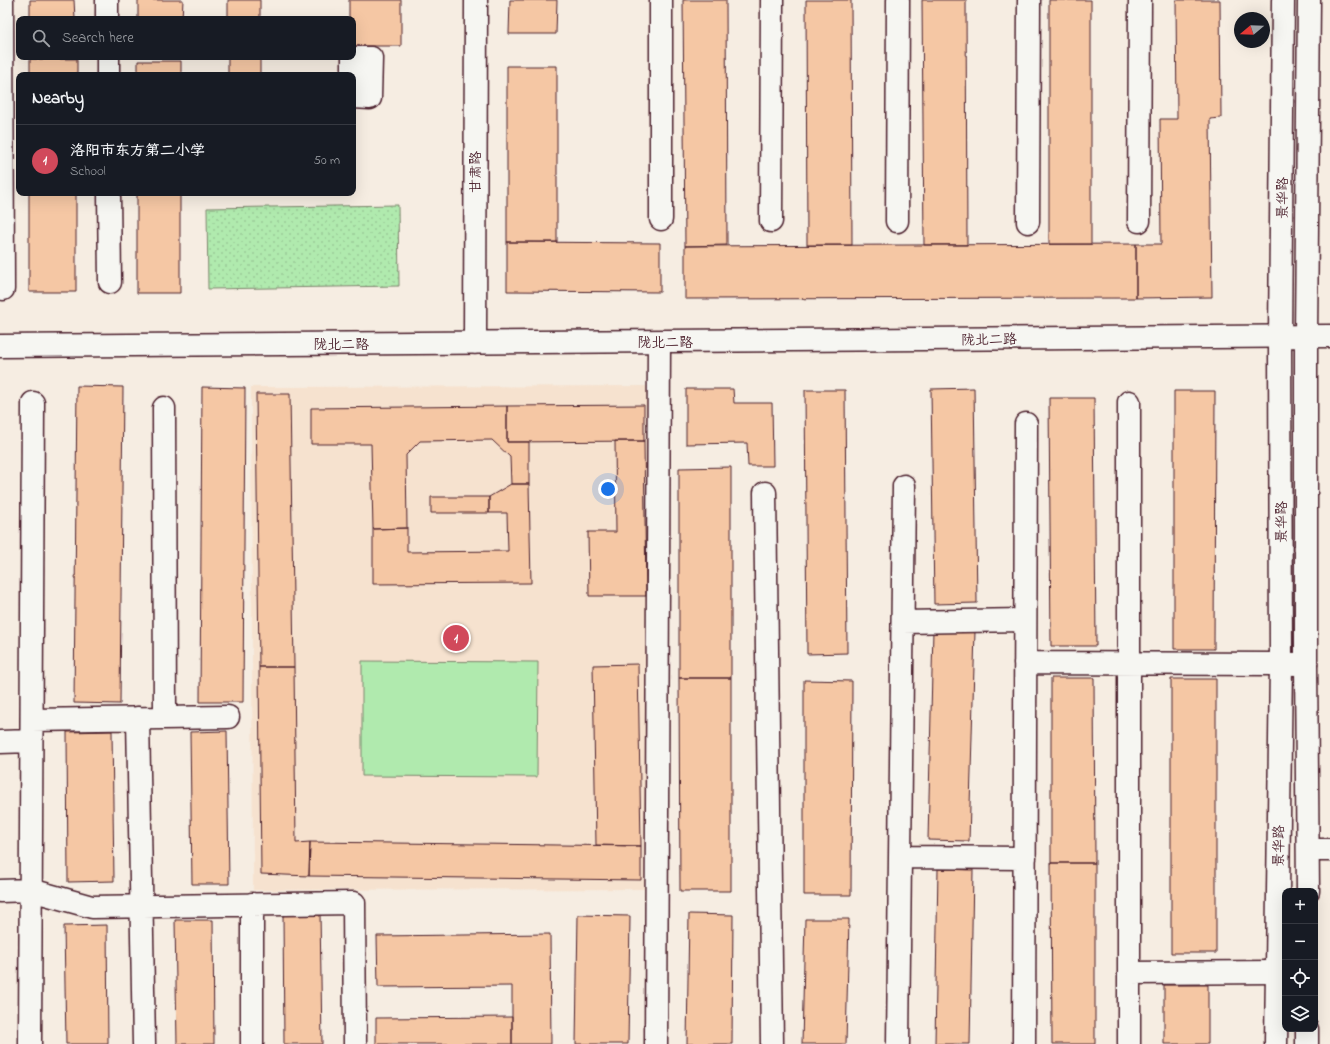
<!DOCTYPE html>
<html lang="en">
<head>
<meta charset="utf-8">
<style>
	:root { --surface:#171b24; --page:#242831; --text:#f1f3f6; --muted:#9ea1a6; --line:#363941; --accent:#d1495b }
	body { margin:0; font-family:"Indie Flower","LXGW WenKai TC",sans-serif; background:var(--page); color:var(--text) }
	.controls { position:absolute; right:12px; bottom:12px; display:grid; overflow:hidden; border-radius:8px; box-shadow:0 4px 16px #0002 }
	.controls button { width:36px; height:36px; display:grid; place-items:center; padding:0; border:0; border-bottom:1px solid var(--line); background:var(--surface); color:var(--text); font:20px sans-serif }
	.compass { position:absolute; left:1234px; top:12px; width:36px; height:36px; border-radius:50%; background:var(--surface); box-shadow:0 4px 16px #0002; rotate:251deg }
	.you { position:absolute; left:608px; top:489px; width:14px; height:14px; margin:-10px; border:3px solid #fff; border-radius:50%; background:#1a73e8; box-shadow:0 0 0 6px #1a73e833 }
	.badge { display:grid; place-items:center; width:26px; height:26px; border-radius:50%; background:var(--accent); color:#fff; font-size:13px; font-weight:700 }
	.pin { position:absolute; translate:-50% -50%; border:2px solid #fff; box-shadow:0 1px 4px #0006 }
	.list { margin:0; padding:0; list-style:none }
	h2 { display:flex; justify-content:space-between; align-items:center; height:52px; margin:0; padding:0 16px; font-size:17px }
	h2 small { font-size:13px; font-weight:400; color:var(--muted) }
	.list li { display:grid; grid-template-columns:26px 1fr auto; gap:12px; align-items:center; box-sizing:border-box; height:72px; padding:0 16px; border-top:1px solid var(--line) }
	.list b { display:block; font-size:15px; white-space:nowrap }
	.list p { margin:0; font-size:13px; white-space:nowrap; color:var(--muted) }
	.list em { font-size:13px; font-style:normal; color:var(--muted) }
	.icon { flex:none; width:22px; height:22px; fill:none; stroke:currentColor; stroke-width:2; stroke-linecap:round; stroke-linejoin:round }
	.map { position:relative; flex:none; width:1330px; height:1044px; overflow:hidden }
	.search { position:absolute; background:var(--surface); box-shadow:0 4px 16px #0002; left:16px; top:16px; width:340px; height:44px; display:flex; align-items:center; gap:10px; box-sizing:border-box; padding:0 14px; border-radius:8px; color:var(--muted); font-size:15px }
	.panel { position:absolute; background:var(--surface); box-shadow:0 4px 16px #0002; left:16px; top:72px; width:340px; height:124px; border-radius:8px }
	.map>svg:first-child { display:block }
	.built { fill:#f6e2cf }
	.grass { fill:url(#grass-dots); stroke:#7d846c }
	.pitch { fill:#b0eaae; stroke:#7d846c }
	.building { fill:#f5c7a4; stroke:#4a1f2b }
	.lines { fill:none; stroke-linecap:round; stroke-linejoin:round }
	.minor-casing { stroke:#4a1f2b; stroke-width:25 }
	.major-casing { stroke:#4a1f2b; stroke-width:25 }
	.minor { stroke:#f6f6f2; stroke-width:22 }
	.major { stroke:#f6f6f2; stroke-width:22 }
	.labels { text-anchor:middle; stroke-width:4; stroke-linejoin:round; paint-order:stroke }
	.street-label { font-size:14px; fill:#4a1f2b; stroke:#f6f6f2 }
</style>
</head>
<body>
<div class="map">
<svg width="1330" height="1044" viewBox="0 0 1330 1044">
	<defs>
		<pattern id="grass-dots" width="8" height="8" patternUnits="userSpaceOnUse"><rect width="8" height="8" fill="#b0eaae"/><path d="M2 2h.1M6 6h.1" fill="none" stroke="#99c896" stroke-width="1.8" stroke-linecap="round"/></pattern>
	</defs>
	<rect width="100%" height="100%" fill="#f6ede2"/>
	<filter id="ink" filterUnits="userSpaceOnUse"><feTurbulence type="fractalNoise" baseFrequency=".025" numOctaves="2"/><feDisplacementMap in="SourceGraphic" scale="8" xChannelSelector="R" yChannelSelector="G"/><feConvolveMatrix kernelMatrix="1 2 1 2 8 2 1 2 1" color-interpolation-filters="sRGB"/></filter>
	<g filter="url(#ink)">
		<path class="built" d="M659 386 661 889 253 890 251 387Z"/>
		<path class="grass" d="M398 205 399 286 208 289 207 208Z"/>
		<path class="pitch" d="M362 661 538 662 537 777 362 776Z"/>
		<path class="building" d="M30 0H74L75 19H30Z
			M138 0H183L182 19H138Z
			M228 0H260V19H228Z
			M349 0H401V46H353V19H349Z
			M510 0H557L556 34H509Z
			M683 0H726L727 245 685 246Z
			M806 0H851L852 245H807Z
			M922 0H966L967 245H924Z
			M1049 0H1091V244H1049Z
			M1176 0H1220L1221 118 1210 119 1212 297 1136 298V244H1161L1160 119H1177Z
			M228 57H260V75H228Z
			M30 59H77V75H30Z
			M138 61H181V75H138Z
			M507 66H557V242H507Z
			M29 193H76V292H29Z
			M137 193H180V293H137Z
			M507 242 660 243V292L507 291Z
			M1136 244V298L685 299V246Z
			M77 386 123 387 120 704 74 703Z
			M202 387 245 388 243 702H200Z
			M974 388 977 603 934 604 931 389Z
			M686 389H733L734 403H772L773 466H748L747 443 686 444Z
			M805 390H845L847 653 807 654Z
			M1174 391H1215L1214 649H1174Z
			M256 394H290L294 667H259Z
			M1049 398H1094L1096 646H1051Z
			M644 405V441L507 442V406Z
			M507 406V442H529V484H511L510 457 492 440 420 441 406 455 407 528 373 529 371 444H311V408Z
			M615 441H644L646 596H589L588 532H616Z
			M731 467V678H679V468Z
			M511 484H529L531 583 373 584V529L407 528V552L508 551 507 513H489V497Z
			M431 497H489V513H431Z
			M933 630 975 631 969 841 928 840Z
			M638 664 641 846 596 845 593 665Z
			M259 667H294L296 843 310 842 309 876 261 874Z
			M679 678H731V891H680Z
			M1051 678H1094L1095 863H1051Z
			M1171 679H1216V953H1171Z
			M804 680 852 681 851 895H804Z
			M112 731 114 881 68 882 67 732Z
			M227 731 229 884H192L190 732Z
			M310 842 641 846V880L309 876Z
			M1051 863H1095V1044H1052Z
			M938 869 973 870 970 1044H935Z
			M320 913 322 1044H284L283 914Z
			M689 914 733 915 732 1044H687Z
			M578 915 630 916 628 1044H576Z
			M805 919H849L846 1044H802Z
			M175 920H213L214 1044H177Z
			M107 925 108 1044H66L64 926Z
			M550 934 551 1044H512V986L378 987 377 936Z
			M1164 985H1208V1044H1164Z
			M512 1017V1044H376V1018Z"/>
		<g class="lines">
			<defs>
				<path id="minor" d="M2 0 3 289
					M107 0V19
					M661 0V219
					M108 57V75
					M353 84V58H371L370 98 353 97
					M109 193 110 282
					M771 221 772 0
					M897 221 898 0
					M1139 221 1140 0
					M1028 222 1029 0
					M475 343 476 0
					M0 346 1330 336
					M1129 402V1044
					M164 408 165 718
					M765 493 772 1044
					M903 622 1025 620
					M1025 663 1306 664
					M138 718 144 1044
					M32 720 228 717
					M0 742 31 741
					M1309 850H1330
					M900 857 1025 858
					M0 891 31 890 92 907 354 903 355 1044
					M252 904V1044
					M1129 973 1285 972
					M30 1044 33 403
					M656 1044 659 342
					M898 1044 904 486
					M1024 1044 1026 424"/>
				<path id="major" d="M1308 891 1306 664V336L1309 0
					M1276 1044 1281 664 1280 337 1283 0
					M1307 1044V1029"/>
			</defs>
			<use href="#minor" class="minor-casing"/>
			<use href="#major" class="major-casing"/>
			<use href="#minor" class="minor"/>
			<use href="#major" class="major"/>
		</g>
	</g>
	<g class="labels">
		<g class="street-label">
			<text transform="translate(475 172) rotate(-90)" y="5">甘肃路</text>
			<text transform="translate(1282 198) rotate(-90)" y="5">景华路</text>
			<text transform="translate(989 339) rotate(-1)" y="5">陇北二路</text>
			<text x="665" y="347">陇北二路</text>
			<text x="341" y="349">陇北二路</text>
			<text transform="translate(1281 522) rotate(-90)" y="5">景华路</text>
			<text transform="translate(1278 846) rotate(-89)" y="5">景华路</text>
		</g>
	</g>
</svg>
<div class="controls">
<button>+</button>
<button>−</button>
<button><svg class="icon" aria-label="locate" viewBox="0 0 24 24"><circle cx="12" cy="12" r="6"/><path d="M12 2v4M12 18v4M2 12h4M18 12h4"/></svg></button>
<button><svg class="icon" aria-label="layers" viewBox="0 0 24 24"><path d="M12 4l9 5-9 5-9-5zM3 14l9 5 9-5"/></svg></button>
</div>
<svg class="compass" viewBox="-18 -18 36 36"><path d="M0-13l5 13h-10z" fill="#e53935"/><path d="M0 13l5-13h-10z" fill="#9ea1a6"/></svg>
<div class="you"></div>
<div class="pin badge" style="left:456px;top:638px">1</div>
<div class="search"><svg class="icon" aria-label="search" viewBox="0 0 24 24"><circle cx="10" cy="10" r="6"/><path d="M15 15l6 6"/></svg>Search here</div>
<section class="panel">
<h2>Nearby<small></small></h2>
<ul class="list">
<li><span class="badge">1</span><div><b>洛阳市东方第二小学</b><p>School</p></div><em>50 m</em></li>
</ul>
</section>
</div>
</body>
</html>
